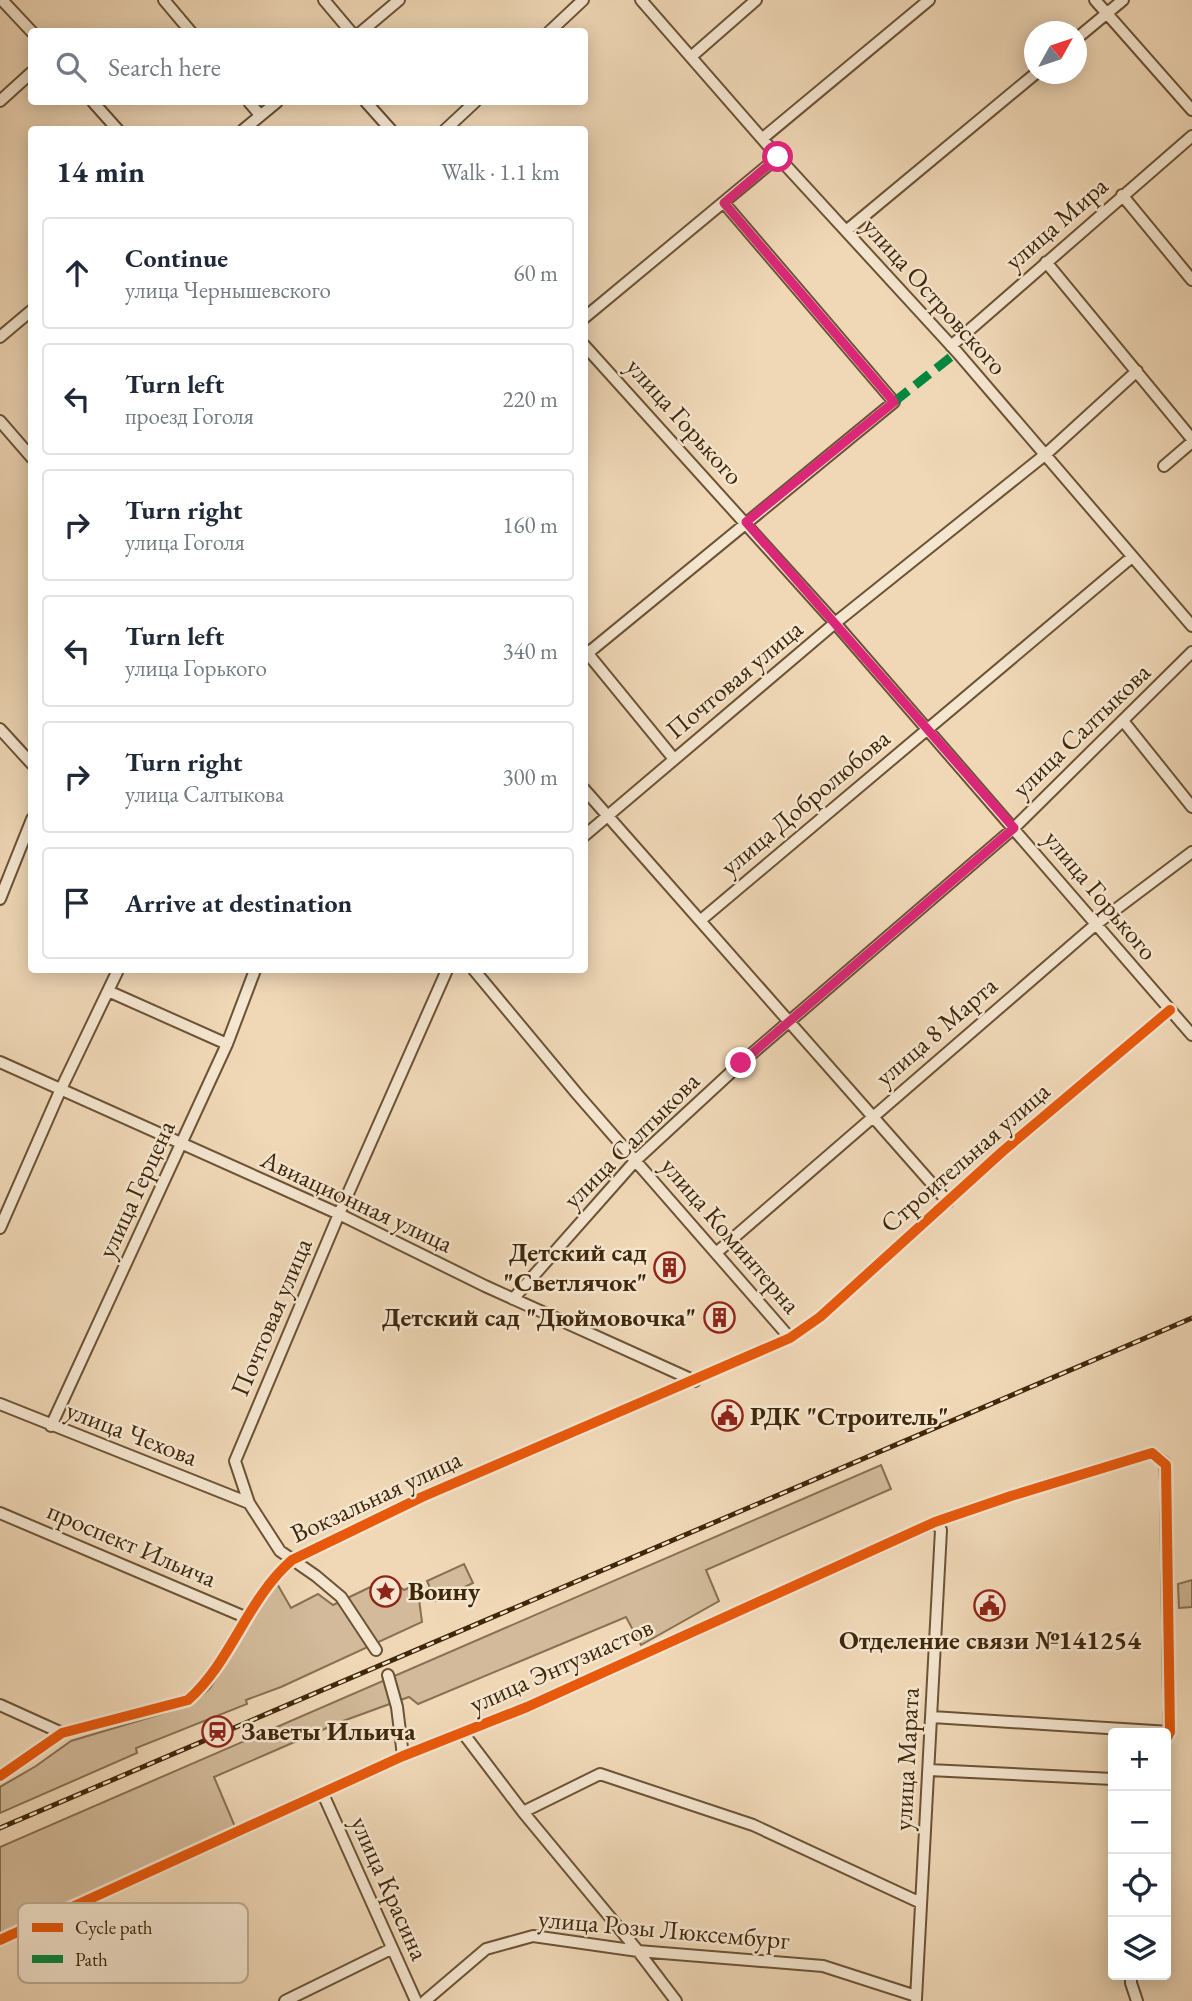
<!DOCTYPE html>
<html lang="en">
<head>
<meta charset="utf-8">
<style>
	:root { --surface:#fff; --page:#f2f2f3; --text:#1f2937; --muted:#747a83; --line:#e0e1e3 }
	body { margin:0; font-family:"EB Garamond",serif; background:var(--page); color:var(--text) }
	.controls { position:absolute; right:21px; bottom:21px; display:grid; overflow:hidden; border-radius:7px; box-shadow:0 4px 18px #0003 }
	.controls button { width:63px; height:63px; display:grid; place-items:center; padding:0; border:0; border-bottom:2px solid var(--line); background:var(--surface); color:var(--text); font:35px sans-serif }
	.compass { position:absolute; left:1024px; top:21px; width:63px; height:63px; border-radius:50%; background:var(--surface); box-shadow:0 4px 18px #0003; rotate:50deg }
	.stop { position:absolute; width:21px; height:21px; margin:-16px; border:5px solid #db2777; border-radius:50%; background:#fff }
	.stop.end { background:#db2777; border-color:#fff; box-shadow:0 2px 7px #0008 }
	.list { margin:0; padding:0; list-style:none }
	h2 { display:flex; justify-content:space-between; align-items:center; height:91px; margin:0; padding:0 28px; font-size:30px }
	h2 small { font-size:23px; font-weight:400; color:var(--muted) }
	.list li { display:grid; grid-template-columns:46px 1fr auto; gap:21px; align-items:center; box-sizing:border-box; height:112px; margin:0 14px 14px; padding:0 14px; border:2px solid var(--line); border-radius:7px }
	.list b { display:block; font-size:26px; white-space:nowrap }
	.list p { margin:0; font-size:23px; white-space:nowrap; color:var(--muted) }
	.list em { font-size:23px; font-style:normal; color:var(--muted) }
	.icon { flex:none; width:38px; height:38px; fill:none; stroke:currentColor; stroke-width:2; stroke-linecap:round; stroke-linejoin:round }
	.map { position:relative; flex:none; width:1192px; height:2001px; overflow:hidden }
	.search { position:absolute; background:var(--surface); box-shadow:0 4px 18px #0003; left:28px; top:28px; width:560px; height:77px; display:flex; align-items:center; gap:18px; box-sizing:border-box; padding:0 24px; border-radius:7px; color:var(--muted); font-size:26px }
	.panel { position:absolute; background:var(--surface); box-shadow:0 4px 18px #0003; left:28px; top:126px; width:560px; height:847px; border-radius:7px }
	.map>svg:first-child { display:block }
	.green { fill:#d2ba9a; stroke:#887052; stroke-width:2 }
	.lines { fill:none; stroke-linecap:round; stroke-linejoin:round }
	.minor-casing { stroke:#6b5335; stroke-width:14 }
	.minor { stroke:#f5e6d0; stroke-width:10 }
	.rail-casing { stroke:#3f270a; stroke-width:5 }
	.rail { stroke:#f5e6d0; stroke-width:2.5; stroke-dasharray:8; stroke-linecap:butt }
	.quiet { stroke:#00873e; stroke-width:9; stroke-dasharray:18 9; stroke-linecap:butt }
	.cycleway-casing { stroke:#f5e6d0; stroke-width:15 }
	.cycleway { stroke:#e8590c; stroke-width:10 }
	.route { stroke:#db2777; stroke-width:9 }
	.labels { text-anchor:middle; stroke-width:5; stroke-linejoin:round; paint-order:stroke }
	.street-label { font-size:26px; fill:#3f270a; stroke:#f5e6d0 }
	.poi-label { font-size:26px; font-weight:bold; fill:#3f270a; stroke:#f5e6d0; text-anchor:start }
	.key { fill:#f5e6d0; stroke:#bead95; stroke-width:2 }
	.key-label { font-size:19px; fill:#3f270a }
</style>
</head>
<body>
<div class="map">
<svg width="1192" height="2001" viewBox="0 0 1192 2001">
	<rect width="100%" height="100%" fill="#f0d8b7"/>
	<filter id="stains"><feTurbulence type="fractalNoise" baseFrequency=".00286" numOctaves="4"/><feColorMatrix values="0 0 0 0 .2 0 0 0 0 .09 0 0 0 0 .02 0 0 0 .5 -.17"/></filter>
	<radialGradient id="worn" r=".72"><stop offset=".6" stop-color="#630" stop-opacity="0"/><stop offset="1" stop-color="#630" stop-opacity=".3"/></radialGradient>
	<path class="green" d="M881 1465 891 1489 706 1570 719 1601 641 1645 626 1617 418 1704 409 1697 343 1721 214 1777 236 1829 0 1936V1847Z
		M464 1564 473 1583 436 1601 427 1581Z
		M389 1578 404 1590 417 1584 422 1622 281 1687 246 1700 247 1704 136 1748 137 1753 0 1813V1787L36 1766 71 1741 191 1705 210 1688 276 1582 291 1608 318 1594 333 1605Z
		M1192 1580V1607L1179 1608 1178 1584Z"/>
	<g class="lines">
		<defs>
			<path id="minor" d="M2 0 32 32
				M164 0 191 32
				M324 0 351 32
				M641 0 778 157 957 352 1192 626
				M1095 0 1192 110
				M361 32 399 0
				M549 32 583 0
				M1076 39 1123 0
				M692 56 756 0
				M0 101 32 72
				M93 102 118 130
				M249 102 260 115
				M366 102 391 130
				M243 130 277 102
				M445 130 475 102
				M763 138 929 0
				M1122 195 1192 280
				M846 231 1035 74
				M1046 262 1192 439
				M584 318 778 157
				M0 337 32 310
				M584 345 835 623 1192 1035
				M951 346 1192 136
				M0 421 32 458
				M1164 466 1192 442
				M584 649 674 759
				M588 653 894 402 724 203
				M1124 722 1192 807
				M0 729 32 764
				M584 789 948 1202
				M584 836 835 623 1046 454 1137 371
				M0 899 32 819
				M701 920 1132 557
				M474 970 578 1095 790 1338
				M108 991 227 1044
				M0 1062 339 1214 485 1286 695 1381
				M0 1228 60 1091 118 970
				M716 1253 1095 925 1192 852
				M513 1299 636 1160 741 1063 1014 828 1192 652
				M0 1404 249 1503
				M51 1426 227 1044 255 970
				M1166 1497 1167 1556
				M0 1513 245 1617
				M1167 1573 1168 1622
				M1168 1639 1169 1695
				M376 1650 341 1597 316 1576 280 1551 249 1503 235 1461 339 1214 447 970
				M388 1675 397 1707 403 1756
				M0 1705 62 1733
				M932 1717 1170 1732
				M463 1733 523 1812 638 1951 676 2001
				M1166 1739 1170 1732 1169 1713
				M929 1770 1113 1779
				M0 1776 62 1733 188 1700C232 1661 247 1599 292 1560L422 1497 790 1338 820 1317 1003 1151 1170 1010
				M323 1794 416 2001
				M523 1812 600 1774 753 1825 921 1903
				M0 1940 403 1756 527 1707 935 1522 1011 1496 1152 1453 1165 1463 1166 1480
				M1131 1975V1983L1137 2001
				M916 1999 941 1530 935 1522
				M285 2001 391 1949
				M425 2001 486 1949 533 1936 638 1951 823 1966 916 1996"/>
		</defs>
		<use href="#minor" class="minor-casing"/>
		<use href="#minor" class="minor"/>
		<defs>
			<path id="rail" d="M0 1828 1192 1318"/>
		</defs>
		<use href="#rail" class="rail-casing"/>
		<use href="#rail" class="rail"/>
		<path class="quiet" d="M894 402 957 352"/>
		<defs>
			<path id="cycleway" d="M0 1776 62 1733 188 1700C232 1661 247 1599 292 1560L422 1497 790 1338 820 1317 1003 1151 1170 1010
				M0 1940 403 1756 527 1707 935 1522 1011 1496 1152 1453 1166 1465 1170 1732 1166 1739"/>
		</defs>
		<use href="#cycleway" class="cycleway-casing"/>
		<use href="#cycleway" class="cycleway"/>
	</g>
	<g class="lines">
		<path class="route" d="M741 1063 1014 828 746 522 894 402 724 203 778 157"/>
	</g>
	<defs>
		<symbol id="building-ring" viewBox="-11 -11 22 22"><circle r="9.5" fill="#f5e6d0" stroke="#8f2418" stroke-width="1.5"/><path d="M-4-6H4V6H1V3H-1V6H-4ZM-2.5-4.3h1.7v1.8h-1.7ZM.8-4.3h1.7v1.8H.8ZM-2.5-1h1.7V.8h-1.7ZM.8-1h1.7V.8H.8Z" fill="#8f2418"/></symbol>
		<symbol id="civic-ring" viewBox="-11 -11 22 22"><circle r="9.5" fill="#f5e6d0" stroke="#8f2418" stroke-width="1.5"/><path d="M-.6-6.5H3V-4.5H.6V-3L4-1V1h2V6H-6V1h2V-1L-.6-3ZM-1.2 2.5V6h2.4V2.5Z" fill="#8f2418"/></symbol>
		<symbol id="sight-ring" viewBox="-11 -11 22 22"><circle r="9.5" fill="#f5e6d0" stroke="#8f2418" stroke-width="1.5"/><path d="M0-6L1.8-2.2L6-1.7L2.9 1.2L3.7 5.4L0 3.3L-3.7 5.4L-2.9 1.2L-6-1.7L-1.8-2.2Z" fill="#8f2418"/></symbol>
		<symbol id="station-ring" viewBox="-11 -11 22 22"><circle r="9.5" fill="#f5e6d0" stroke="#8f2418" stroke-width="1.5"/><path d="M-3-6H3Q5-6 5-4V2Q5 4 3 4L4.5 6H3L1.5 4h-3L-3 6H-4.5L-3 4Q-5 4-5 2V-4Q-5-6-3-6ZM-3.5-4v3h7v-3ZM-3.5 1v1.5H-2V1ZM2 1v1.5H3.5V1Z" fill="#8f2418"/></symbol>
	</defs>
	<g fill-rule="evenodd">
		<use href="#building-ring" x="652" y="1250" width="35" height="35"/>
		<use href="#building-ring" x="702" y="1300" width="35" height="35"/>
		<use href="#civic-ring" x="710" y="1398" width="35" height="35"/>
		<use href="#sight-ring" x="368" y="1574" width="35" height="35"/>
		<use href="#civic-ring" x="972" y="1588" width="35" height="35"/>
		<use href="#station-ring" x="200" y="1714" width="35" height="35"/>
	</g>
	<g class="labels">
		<g class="street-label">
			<text transform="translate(1056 223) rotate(-41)" y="9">улица Мира</text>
			<text transform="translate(935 296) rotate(48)" y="9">улица Островского</text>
			<text transform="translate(685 421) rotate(48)" y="9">улица Горького</text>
			<text transform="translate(734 679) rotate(-40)" y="9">Почтовая улица</text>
			<text transform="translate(1081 730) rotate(-44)" y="9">улица Салтыкова</text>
			<text transform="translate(805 802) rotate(-40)" y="9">улица Добролюбова</text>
			<text transform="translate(1101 895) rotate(50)" y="9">улица Горького</text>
			<text transform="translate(936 1031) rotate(-41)" y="9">улица 8 Марта</text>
			<text transform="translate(631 1140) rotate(-45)" y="9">улица Салтыкова</text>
			<text transform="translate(965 1157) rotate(-41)" y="9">Строительная улица</text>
			<text transform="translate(136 1189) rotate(-65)" y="9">улица Герцена</text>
			<text transform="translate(357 1201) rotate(25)" y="9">Авиационная улица</text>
			<text transform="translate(731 1235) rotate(49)" y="9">улица Коминтерна</text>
			<text transform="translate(271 1317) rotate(-67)" y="9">Почтовая улица</text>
			<text transform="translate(132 1433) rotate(21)" y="9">улица Чехова</text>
			<text transform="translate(376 1496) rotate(-25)" y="9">Вокзальная улица</text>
			<text transform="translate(132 1544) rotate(23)" y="9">проспект Ильича</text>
			<text transform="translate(561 1665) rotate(-24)" y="9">улица Энтузиастов</text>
			<text transform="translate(906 1759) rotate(-87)" y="9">улица Марата</text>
			<text transform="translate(390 1888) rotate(66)" y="9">улица Красина</text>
			<text transform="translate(664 1929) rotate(5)" y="9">улица Розы Люксембург</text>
		</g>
		<g class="poi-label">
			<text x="647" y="1261" text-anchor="end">Детский сад<tspan x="647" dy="30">"Светлячок"</tspan></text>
			<text x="696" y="1326" text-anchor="end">Детский сад "Дюймовочка"</text>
			<text x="750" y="1425">РДК "Строитель"</text>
			<text x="408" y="1600">Воину</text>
			<text x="990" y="1649" text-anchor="middle">Отделение связи №141254</text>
			<text x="241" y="1740">Заветы Ильича</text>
		</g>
	</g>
	<rect x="18" y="1903" width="230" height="80" rx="10" class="key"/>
	<rect x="32" y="1923" width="31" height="9" fill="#e8590c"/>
	<rect x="32" y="1955" width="31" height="8" fill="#00873e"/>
	<g class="key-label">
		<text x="75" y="1934">Cycle path</text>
		<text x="75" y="1966">Path</text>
	</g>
	<rect width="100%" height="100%" filter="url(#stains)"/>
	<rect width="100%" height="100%" fill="url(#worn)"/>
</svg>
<div class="controls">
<button>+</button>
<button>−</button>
<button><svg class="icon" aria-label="locate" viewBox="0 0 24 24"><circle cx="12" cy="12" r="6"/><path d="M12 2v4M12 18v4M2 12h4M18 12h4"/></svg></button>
<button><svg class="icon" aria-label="layers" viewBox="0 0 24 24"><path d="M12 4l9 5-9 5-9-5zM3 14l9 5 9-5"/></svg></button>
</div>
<svg class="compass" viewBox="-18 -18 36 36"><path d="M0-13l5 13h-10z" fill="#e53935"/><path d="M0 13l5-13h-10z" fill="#747a83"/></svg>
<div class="stop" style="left:778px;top:157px"></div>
<div class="stop end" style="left:741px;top:1063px"></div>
<div class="search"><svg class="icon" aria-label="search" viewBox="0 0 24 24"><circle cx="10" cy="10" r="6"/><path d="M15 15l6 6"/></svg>Search here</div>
<section class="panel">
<h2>14 min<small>Walk · 1.1 km</small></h2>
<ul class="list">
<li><svg class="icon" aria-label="ahead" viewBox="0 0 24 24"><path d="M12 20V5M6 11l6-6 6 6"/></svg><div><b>Continue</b><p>улица Чернышевского</p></div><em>60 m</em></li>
<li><svg class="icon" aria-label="left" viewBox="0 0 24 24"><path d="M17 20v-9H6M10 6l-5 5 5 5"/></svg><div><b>Turn left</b><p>проезд Гоголя</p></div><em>220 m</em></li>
<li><svg class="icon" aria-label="right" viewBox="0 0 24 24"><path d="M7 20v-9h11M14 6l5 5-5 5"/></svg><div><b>Turn right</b><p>улица Гоголя</p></div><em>160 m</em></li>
<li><svg class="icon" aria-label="left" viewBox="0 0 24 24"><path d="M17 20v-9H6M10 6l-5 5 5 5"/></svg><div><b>Turn left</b><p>улица Горького</p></div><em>340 m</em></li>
<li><svg class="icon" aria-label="right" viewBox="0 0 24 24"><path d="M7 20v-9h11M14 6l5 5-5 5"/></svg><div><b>Turn right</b><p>улица Салтыкова</p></div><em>300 m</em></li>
<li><svg class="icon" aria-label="arrive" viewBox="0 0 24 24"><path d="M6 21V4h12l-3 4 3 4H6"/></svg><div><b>Arrive at destination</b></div></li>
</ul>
</section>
</div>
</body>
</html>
